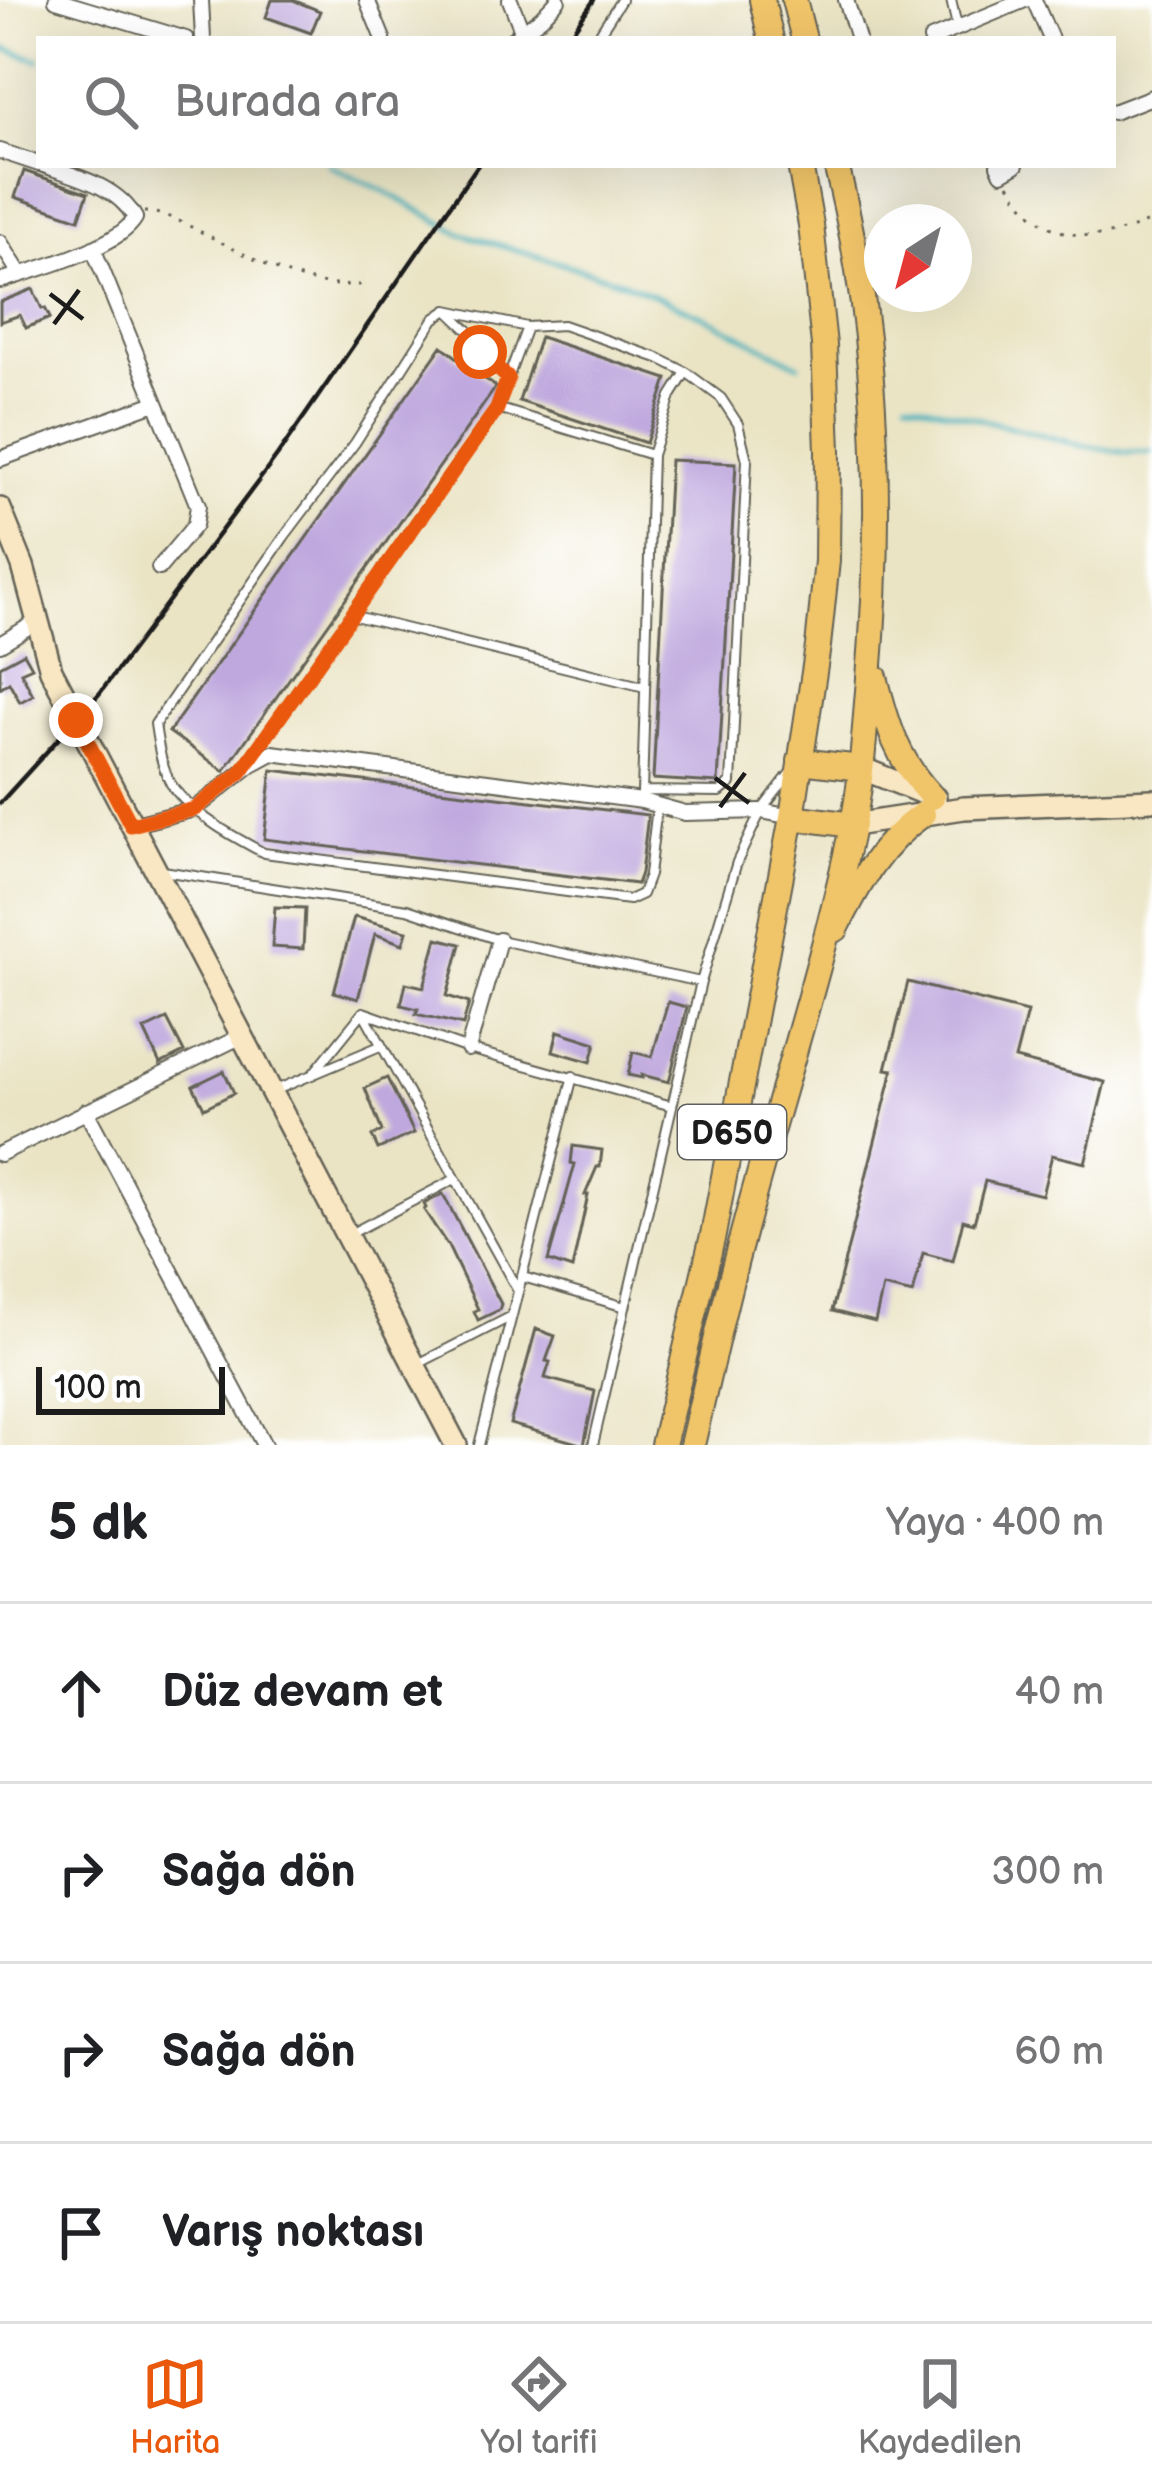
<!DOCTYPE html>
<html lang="tr">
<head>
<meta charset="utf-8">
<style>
	:root { --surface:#fff; --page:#f6f6f6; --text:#202124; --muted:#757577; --line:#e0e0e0; --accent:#ea580c }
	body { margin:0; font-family:"Balsamiq Sans",sans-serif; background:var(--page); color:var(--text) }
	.compass { position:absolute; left:864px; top:204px; width:108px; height:108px; border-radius:50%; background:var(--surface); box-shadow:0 12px 48px #0002; rotate:216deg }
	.scale { position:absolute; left:36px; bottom:30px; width:189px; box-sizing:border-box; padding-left:12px; border:6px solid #1c1c1c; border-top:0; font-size:33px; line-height:42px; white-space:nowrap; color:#1c1c1c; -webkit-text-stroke:9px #fff; paint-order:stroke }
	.stop { position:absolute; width:36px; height:36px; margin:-27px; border:9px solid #ea580c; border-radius:50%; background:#fff }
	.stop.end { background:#ea580c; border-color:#fff; box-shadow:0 3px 12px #0008 }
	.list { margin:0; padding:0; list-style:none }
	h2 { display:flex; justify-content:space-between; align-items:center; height:156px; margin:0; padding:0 48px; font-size:51px }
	h2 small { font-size:39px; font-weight:400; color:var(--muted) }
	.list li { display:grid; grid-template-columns:78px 1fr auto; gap:36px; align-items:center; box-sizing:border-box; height:180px; padding:0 48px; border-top:3px solid var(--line) }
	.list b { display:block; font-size:45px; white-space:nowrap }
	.list em { font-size:39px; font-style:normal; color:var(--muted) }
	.icon { flex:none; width:66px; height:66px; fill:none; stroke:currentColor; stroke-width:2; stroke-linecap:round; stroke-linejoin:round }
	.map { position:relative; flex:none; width:1152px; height:1445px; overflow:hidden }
	.search { position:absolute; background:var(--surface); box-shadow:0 12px 48px #0002; left:36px; right:36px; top:36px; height:132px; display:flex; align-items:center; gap:30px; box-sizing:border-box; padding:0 42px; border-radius:0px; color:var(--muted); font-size:45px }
	.sheet { height:876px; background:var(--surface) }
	nav { display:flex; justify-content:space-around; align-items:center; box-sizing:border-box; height:168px; border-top:3px solid var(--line); background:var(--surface); font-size:33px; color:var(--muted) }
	nav a { display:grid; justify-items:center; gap:6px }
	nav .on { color:var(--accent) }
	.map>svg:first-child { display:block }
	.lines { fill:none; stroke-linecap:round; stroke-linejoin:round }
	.stream { stroke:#42b1bd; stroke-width:4.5 }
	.building { fill:#bfa8de }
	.lane-casing { stroke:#646257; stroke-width:12 }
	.street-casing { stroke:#646257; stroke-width:18 }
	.secondary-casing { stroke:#646257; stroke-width:26 }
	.highway-casing { stroke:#646257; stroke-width:28 }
	.path { stroke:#646257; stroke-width:3; stroke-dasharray:3 9; stroke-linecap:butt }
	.lane { stroke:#fff; stroke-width:8 }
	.street { stroke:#fff; stroke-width:14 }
	.secondary { stroke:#f9e7c3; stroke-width:21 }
	.highway { stroke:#f0c469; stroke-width:24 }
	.rail { stroke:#1c1c1c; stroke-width:4.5 }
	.route { stroke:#ea580c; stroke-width:15 }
	.ticks { fill:none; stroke:#1c1c1c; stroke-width:4.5 }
	.labels { text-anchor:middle; stroke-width:9; stroke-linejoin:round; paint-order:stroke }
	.shield { fill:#fff; stroke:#606060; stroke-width:3 }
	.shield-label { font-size:33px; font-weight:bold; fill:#1c1c1c }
</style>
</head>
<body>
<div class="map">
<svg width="1152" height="1445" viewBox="0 0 1152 1445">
	<rect width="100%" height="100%" fill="#fff"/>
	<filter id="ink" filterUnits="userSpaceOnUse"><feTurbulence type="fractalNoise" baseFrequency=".00833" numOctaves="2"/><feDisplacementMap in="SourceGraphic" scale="24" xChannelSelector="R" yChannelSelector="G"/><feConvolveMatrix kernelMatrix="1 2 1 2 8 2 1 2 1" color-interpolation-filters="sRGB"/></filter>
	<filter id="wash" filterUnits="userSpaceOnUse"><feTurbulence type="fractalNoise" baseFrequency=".004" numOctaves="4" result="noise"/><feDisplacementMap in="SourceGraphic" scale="48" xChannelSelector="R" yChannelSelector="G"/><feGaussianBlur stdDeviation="2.7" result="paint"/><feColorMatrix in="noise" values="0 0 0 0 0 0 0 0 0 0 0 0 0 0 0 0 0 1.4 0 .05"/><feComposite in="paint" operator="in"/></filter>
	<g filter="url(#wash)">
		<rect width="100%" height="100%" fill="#eae4c5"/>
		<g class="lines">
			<path class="stream" d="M0 47 39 60
				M329 165 386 192 462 234 623 282 707 318 799 365
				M907 400 1080 445 1127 453 1152 452"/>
		</g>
		<g id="blocks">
			<path class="building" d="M272 0H293L320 11 311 33 266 17Z
				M24 171 88 193 79 219 15 197Z
				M33 289 42 309 45 308 50 318 26 328 20 315 0 322V302Z
				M540 337 667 379 646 443 519 401Z
				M442 346 496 387 224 771 169 732Z
				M670 460 736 463 718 783 653 779Z
				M24 653 32 667 21 672 33 695 20 702 9 682 0 688V666Z
				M272 770 648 815 641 873 637 884 264 839Z
				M275 907 305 908 303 949 272 947Z
				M354 917 407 931 403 944 375 934 358 999 334 992Z
				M437 938 461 944 447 996 469 1003 463 1025 416 1014 418 1009 401 1005 406 983 424 987Z
				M908 982 1027 1012 1015 1059 1105 1082 1085 1163 1052 1155 1042 1195 985 1181 974 1223 963 1220 953 1261 923 1253 913 1294 883 1287 875 1322 832 1311 893 1070 886 1069Z
				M668 1002 687 1007 669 1082 642 1075V1078L628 1075 633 1052 652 1057Z
				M167 1019 184 1052 160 1064 144 1030Z
				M558 1031 596 1043 591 1062 553 1051Z
				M224 1071 234 1093 204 1108 193 1086Z
				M387 1078 414 1133 378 1149 372 1136 382 1131 365 1088Z
				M573 1146 602 1150 600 1167H597L585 1195H588L572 1269 548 1261 575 1164 571 1163Z
				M443 1194 501 1304 499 1310 478 1320 474 1311 478 1309 448 1246 424 1210 426 1208 424 1204Z
				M536 1329 555 1336 546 1361 550 1362 545 1378 595 1391 584 1445 510 1424Z"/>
		</g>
	</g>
	<g filter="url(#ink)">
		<use href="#blocks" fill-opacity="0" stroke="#646257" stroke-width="3"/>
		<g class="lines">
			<defs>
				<path id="lane" d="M951 0 957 26
					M596 39 621 0
					M450 313 468 330 480 352 508 378
					M497 408 527 327
					M652 455 671 396 686 372
					M351 615 645 687
					M248 762 497 408 652 455 642 794
					M642 791 720 792 731 783 747 460 738 424 721 398 686 372 658 358 563 325 527 327 447 310 434 319 355 443 284 537 155 724C158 745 162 773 175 790 197 817 234 837 264 853L629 900 642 894 649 875 657 807
					M163 871 407 909 499 940 701 982
					M363 1012 518 1291
					M312 1075 363 1012 468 1049 672 1106
					M276 1090 380 1046
					M348 1235 455 1179
					M523 1277 625 1307
					M416 1365 512 1316
					M479 1445 573 1076
					M593 1445 701 982 737 862 761 811 791 772"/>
				<path id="street" d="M56 0 186 39
					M201 0 203 39
					M367 0 383 39
					M510 0 523 33
					M846 0 858 39
					M1034 0 1051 39
					M513 39 541 18 558 0
					M931 39 1025 0
					M1113 112 1152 97
					M0 151 39 164
					M998 165 1002 173 1016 165
					M0 242 20 274
					M93 248 198 506 195 525 159 568
					M0 281C34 270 118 248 135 218 118 186 75 176 43 165
					M0 459 155 403
					M0 644 38 621
					M131 825 195 809 252 764 272 753 642 801 685 813 761 811 792 817
					M468 1049 499 940
					M86 1111 264 1445
					M0 1154 242 1036"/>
				<path id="secondary" d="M0 509 23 566 51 670 456 1445
					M861 768 935 798
					M853 825 964 808 1152 800"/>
				<path id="highway" d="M762 0 771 39
					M794 0 804 39
					M875 677C887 725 897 760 932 797
					M800 761 861 768
					M792 817 853 825
					M836 929C860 882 879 845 923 814
					M663 1445 713 1235 792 817 818 646 827 561 828 451 824 345 811 225 800 165
					M692 1445C708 1377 723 1308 741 1241 777 1103 823 967 852 827 862 782 864 736 868 691 883 517 880 335 836 165"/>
			</defs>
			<use href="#lane" class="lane-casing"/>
			<use href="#street" class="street-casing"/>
			<use href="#secondary" class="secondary-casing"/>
			<use href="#highway" class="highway-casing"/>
			<path class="path" d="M1009 184C1016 195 1023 206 1033 215 1065 245 1116 238 1152 220
				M144 212C162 212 180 221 197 230 251 256 303 293 366 284"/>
			<use href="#lane" class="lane"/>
			<use href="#street" class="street"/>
			<use href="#secondary" class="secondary"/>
			<use href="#highway" class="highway"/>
			<path class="rail" d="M567 39 594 0
				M0 803 100 693 277 456 478 165"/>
		</g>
	</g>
	<g class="lines" filter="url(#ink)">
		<path class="route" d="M76 720 131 825 195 809 241 772 497 409 508 378 480 352"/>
	</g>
	<path class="ticks" d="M50 294 83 319M54 324 79 290M715 778 749 803M720 807 745 773"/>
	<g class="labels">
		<rect class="shield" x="678" y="1105" width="108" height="54" rx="9"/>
		<g class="shield-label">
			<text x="732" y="1144">D650</text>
		</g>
	</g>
</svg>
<svg class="compass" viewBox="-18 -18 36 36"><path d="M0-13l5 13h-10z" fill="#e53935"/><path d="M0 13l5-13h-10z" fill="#757577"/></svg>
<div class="scale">100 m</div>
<div class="stop" style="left:480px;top:352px"></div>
<div class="stop end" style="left:76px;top:720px"></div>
<div class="search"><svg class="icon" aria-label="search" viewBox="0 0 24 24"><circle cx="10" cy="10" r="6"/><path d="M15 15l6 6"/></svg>Burada ara</div>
</div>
<section class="sheet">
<h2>5 dk<small>Yaya · 400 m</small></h2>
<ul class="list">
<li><svg class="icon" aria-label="ahead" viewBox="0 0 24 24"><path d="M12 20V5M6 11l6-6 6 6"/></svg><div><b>Düz devam et</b></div><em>40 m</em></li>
<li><svg class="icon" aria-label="right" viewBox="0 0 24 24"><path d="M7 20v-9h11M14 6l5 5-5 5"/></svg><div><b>Sağa dön</b></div><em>300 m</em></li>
<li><svg class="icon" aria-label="right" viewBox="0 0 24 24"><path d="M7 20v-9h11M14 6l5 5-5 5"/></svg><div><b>Sağa dön</b></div><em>60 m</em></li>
<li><svg class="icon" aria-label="arrive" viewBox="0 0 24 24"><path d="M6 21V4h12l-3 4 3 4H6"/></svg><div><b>Varış noktası</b></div></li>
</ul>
</section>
<nav>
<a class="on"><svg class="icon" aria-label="map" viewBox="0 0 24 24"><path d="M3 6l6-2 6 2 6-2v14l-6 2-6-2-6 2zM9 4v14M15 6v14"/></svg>Harita</a>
<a><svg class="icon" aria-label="directions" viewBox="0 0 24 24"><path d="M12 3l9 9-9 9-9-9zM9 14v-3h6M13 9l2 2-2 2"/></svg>Yol tarifi</a>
<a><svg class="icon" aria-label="saved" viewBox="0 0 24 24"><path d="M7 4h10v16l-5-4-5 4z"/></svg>Kaydedilen</a>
</nav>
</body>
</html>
